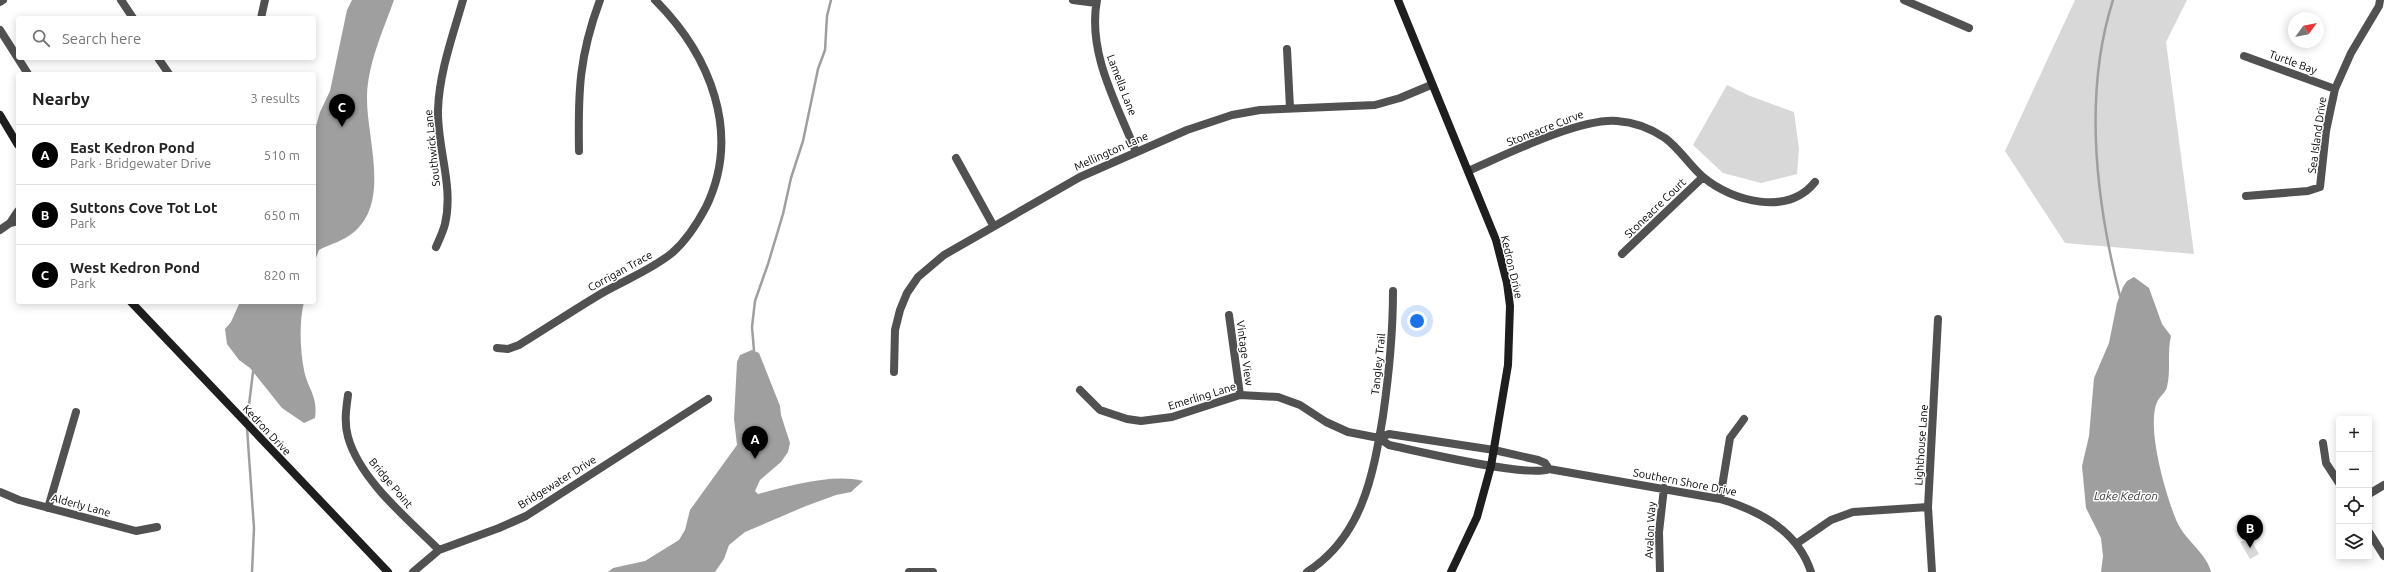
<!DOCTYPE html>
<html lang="en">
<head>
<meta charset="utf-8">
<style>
	:root { --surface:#fff; --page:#f2f2f2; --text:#222; --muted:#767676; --line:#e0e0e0; --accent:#000 }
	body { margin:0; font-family:Ubuntu,sans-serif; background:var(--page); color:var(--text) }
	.controls { position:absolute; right:12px; bottom:12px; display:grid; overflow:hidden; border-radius:4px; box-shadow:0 2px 10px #0003 }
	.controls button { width:36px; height:36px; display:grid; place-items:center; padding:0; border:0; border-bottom:1px solid var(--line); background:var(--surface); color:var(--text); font:20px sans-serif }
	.compass { position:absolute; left:2288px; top:12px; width:36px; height:36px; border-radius:50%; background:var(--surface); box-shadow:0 2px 10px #0003; rotate:57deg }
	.you { position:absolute; left:1417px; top:321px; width:14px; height:14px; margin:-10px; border:3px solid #fff; border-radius:50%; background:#1a73e8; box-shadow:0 0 0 6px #1a73e833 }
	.badge { display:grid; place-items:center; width:26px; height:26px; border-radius:50%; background:var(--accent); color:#fff; font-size:13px; font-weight:700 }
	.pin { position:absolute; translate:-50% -33px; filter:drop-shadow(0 1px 2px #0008) }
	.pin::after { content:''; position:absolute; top:21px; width:14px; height:12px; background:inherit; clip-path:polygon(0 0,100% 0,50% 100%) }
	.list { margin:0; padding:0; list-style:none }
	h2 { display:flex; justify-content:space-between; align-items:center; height:52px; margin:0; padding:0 16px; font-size:17px }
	h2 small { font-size:13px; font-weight:400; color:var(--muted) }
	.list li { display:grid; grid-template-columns:26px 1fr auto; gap:12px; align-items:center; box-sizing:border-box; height:60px; padding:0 16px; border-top:1px solid var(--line) }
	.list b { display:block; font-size:15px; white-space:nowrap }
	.list p { margin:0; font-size:13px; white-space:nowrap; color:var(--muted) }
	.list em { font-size:13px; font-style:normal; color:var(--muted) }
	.icon { flex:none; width:22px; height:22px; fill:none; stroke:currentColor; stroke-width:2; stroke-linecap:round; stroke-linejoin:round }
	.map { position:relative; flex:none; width:2384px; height:572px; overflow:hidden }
	.search { position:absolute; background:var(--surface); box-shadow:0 2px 10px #0003; left:16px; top:16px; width:300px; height:44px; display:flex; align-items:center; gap:10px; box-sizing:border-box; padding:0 14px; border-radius:4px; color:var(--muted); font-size:15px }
	.panel { position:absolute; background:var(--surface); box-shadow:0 2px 10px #0003; left:16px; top:72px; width:300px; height:232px; border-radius:4px }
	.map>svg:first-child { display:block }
	.green { fill:#d8d8d8 }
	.water { fill:#9f9f9f }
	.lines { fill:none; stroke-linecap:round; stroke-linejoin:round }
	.stream { stroke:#9f9f9f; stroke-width:2.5 }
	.street { stroke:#515151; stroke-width:8 }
	.secondary { stroke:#1e1e1e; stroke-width:8 }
	.labels { text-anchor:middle; stroke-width:3; stroke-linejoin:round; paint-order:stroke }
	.street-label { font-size:11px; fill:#000; stroke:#fff }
	.water-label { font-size:12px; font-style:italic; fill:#404040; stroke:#fff }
</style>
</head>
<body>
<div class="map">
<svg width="2384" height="572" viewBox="0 0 2384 572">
	<rect width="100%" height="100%" fill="#fff"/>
	<path class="green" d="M2075 0H2187L2166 42 2194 254 2065 243 2005 151Z
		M1727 85 1750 96 1794 112 1799 149 1797 174 1761 183 1723 173 1693 145Z
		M2250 538 2259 554 2250 559 2240 542Z"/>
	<path class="water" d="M352 0H394C383 31 368 63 367 96 366 137 391 201 354 232 344 241 330 244 319 250L314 263V133L320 112 330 91 347 10Z
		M2134 277 2149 288 2162 324 2171 336C2167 352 2171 370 2167 387 2166 392 2159 397 2157 402 2146 428 2166 496 2177 522 2185 540 2207 554 2211 572H2101L2103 556 2101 538 2086 508 2082 466 2089 436 2094 378 2109 343 2117 303 2123 287 2127 281Z
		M240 302H304C299 322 300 350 304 370 308 390 318 395 315 418L304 423 282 408 250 368 239 360 227 344 225 329 231 322Z
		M752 350 759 353 780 406 781 415 790 443 788 452 781 462 760 480 755 491 758 494C788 486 833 473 863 481L851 492 836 495 806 506 745 532 729 545 724 559 715 572H608L613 568 645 561 679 540 685 530 690 510 737 445 734 419 737 362 740 355Z"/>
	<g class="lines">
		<path class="stream" d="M2113 0C2083 94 2096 202 2120 296
			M754 351 752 327 755 301 768 264 783 214 791 178 803 141 818 69 825 50 827 16 831 0
			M247 421 253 372
			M247 428 254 528 252 572"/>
		<path class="street" d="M121 0 133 18
			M1073 0 1096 3
			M1097 0C1087 53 1117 104 1136 152
			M1904 0 1969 28
			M0 2 3 0
			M261 18 265 0
			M0 30 28 74
			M1287 49 1290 108
			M2244 56 2335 89
			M158 58 169 74
			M579 151C578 92 579 56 600 0
			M956 158 993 225
			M1468 171C1505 155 1579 118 1617 121 1634 122 1650 128 1665 138 1680 149 1689 165 1703 177 1733 202 1788 216 1815 182
			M2246 196 2308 191 2320 187 2326 131 2335 89 2351 53 2379 6 2380 0
			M10 223 18 211
			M0 230 10 223 18 221
			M436 247C439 240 443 232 445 224 454 186 437 148 438 110 439 73 453 35 463 0
			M1622 254 1703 177
			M1229 315 1240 395
			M497 348 508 349 519 345C547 328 575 309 604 292 627 279 651 270 672 253 687 240 697 224 706 207 742 133 710 55 655 0
			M894 372 895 330 900 310 907 293 918 277 944 255 1080 177 1187 130 1232 115 1260 110 1375 105 1400 98 1431 85
			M1080 390 1100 410 1127 419 1141 421 1172 417 1240 395 1278 397 1300 405 1326 422 1348 432 1379 438 1389 445C1417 451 1528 478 1549 469L1720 499C1758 510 1798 531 1811 572
			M348 395C346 409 344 423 348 437 360 480 408 519 439 550
			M1379 438 1389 434 1494 450 1538 460 1545 463 1549 469
			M2323 443 2326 463 2339 483
			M0 492 19 500 136 531 157 527
			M2369 494 2384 485
			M1720 499 1730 438 1744 419
			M48 508 76 412
			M2369 532 2384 556
			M1796 544 1831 520 1853 512 1928 507
			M413 572 439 550 499 528 526 516 708 399
			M909 572H933
			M1307 572C1362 537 1373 476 1383 416 1389 374 1393 334 1393 291
			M1660 572 1659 532 1664 488
			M1932 572 1928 507 1938 319"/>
		<path class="secondary" d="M1398 0 1496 240 1507 283 1510 306 1508 365 1491 466 1477 517 1451 572
			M0 115 18 145
			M131 302 388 572"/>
	</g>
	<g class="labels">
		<g class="street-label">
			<text transform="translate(2293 62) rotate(20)" y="4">Turtle Bay</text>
			<text transform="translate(1122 85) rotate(69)" y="4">Lamella Lane</text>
			<text transform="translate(1545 128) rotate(-21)" y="4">Stoneacre Curve</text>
			<text transform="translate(2317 135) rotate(-82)" y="4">Sea Island Drive</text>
			<text transform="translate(432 148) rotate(-96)" y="4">Southwick Lane</text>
			<text transform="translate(1111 151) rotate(-24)" y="4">Mellington Lane</text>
			<text transform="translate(1655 208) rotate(-44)" y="4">Stoneacre Court</text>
			<text transform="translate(1512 267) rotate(77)" y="4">Kedron Drive</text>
			<text transform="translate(620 271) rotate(-29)" y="4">Corrigan Trace</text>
			<text transform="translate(1245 353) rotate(82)" y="4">Vintage View</text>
			<text transform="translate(1378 364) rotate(-84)" y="4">Tangley Trail</text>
			<text transform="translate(1202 396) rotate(-17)" y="4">Emerling Lane</text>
			<text transform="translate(267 430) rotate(47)" y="4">Kedron Drive</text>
			<text transform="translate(1921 445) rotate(-86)" y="4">Lighthouse Lane</text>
			<text transform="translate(557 482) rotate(-32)" y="4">Bridgewater Drive</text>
			<text transform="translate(1685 482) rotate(11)" y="4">Southern Shore Drive</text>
			<text transform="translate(391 483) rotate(50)" y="4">Bridge Point</text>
			<text transform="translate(81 505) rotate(15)" y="4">Alderly Lane</text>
			<text transform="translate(1650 530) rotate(-87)" y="4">Avalon Way</text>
		</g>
		<g class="water-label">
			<text x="2126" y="500">Lake Kedron</text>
		</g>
	</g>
</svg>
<div class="controls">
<button>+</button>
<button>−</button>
<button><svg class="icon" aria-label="locate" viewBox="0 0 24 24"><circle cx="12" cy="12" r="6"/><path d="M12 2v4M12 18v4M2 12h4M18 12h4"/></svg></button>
<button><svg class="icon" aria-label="layers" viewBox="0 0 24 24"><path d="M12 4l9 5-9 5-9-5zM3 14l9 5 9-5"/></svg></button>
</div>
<svg class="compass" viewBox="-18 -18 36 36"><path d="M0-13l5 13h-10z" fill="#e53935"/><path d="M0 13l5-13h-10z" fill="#767676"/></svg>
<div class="you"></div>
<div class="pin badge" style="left:755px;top:459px">A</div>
<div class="pin badge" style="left:2250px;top:548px">B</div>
<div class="pin badge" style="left:342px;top:127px">C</div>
<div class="search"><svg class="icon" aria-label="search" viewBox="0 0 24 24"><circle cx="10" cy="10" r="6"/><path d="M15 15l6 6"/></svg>Search here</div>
<section class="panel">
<h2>Nearby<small>3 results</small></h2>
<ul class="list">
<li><span class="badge">A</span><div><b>East Kedron Pond</b><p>Park · Bridgewater Drive</p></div><em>510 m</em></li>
<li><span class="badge">B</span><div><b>Suttons Cove Tot Lot</b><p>Park</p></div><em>650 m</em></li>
<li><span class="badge">C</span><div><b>West Kedron Pond</b><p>Park</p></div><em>820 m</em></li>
</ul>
</section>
</div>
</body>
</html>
